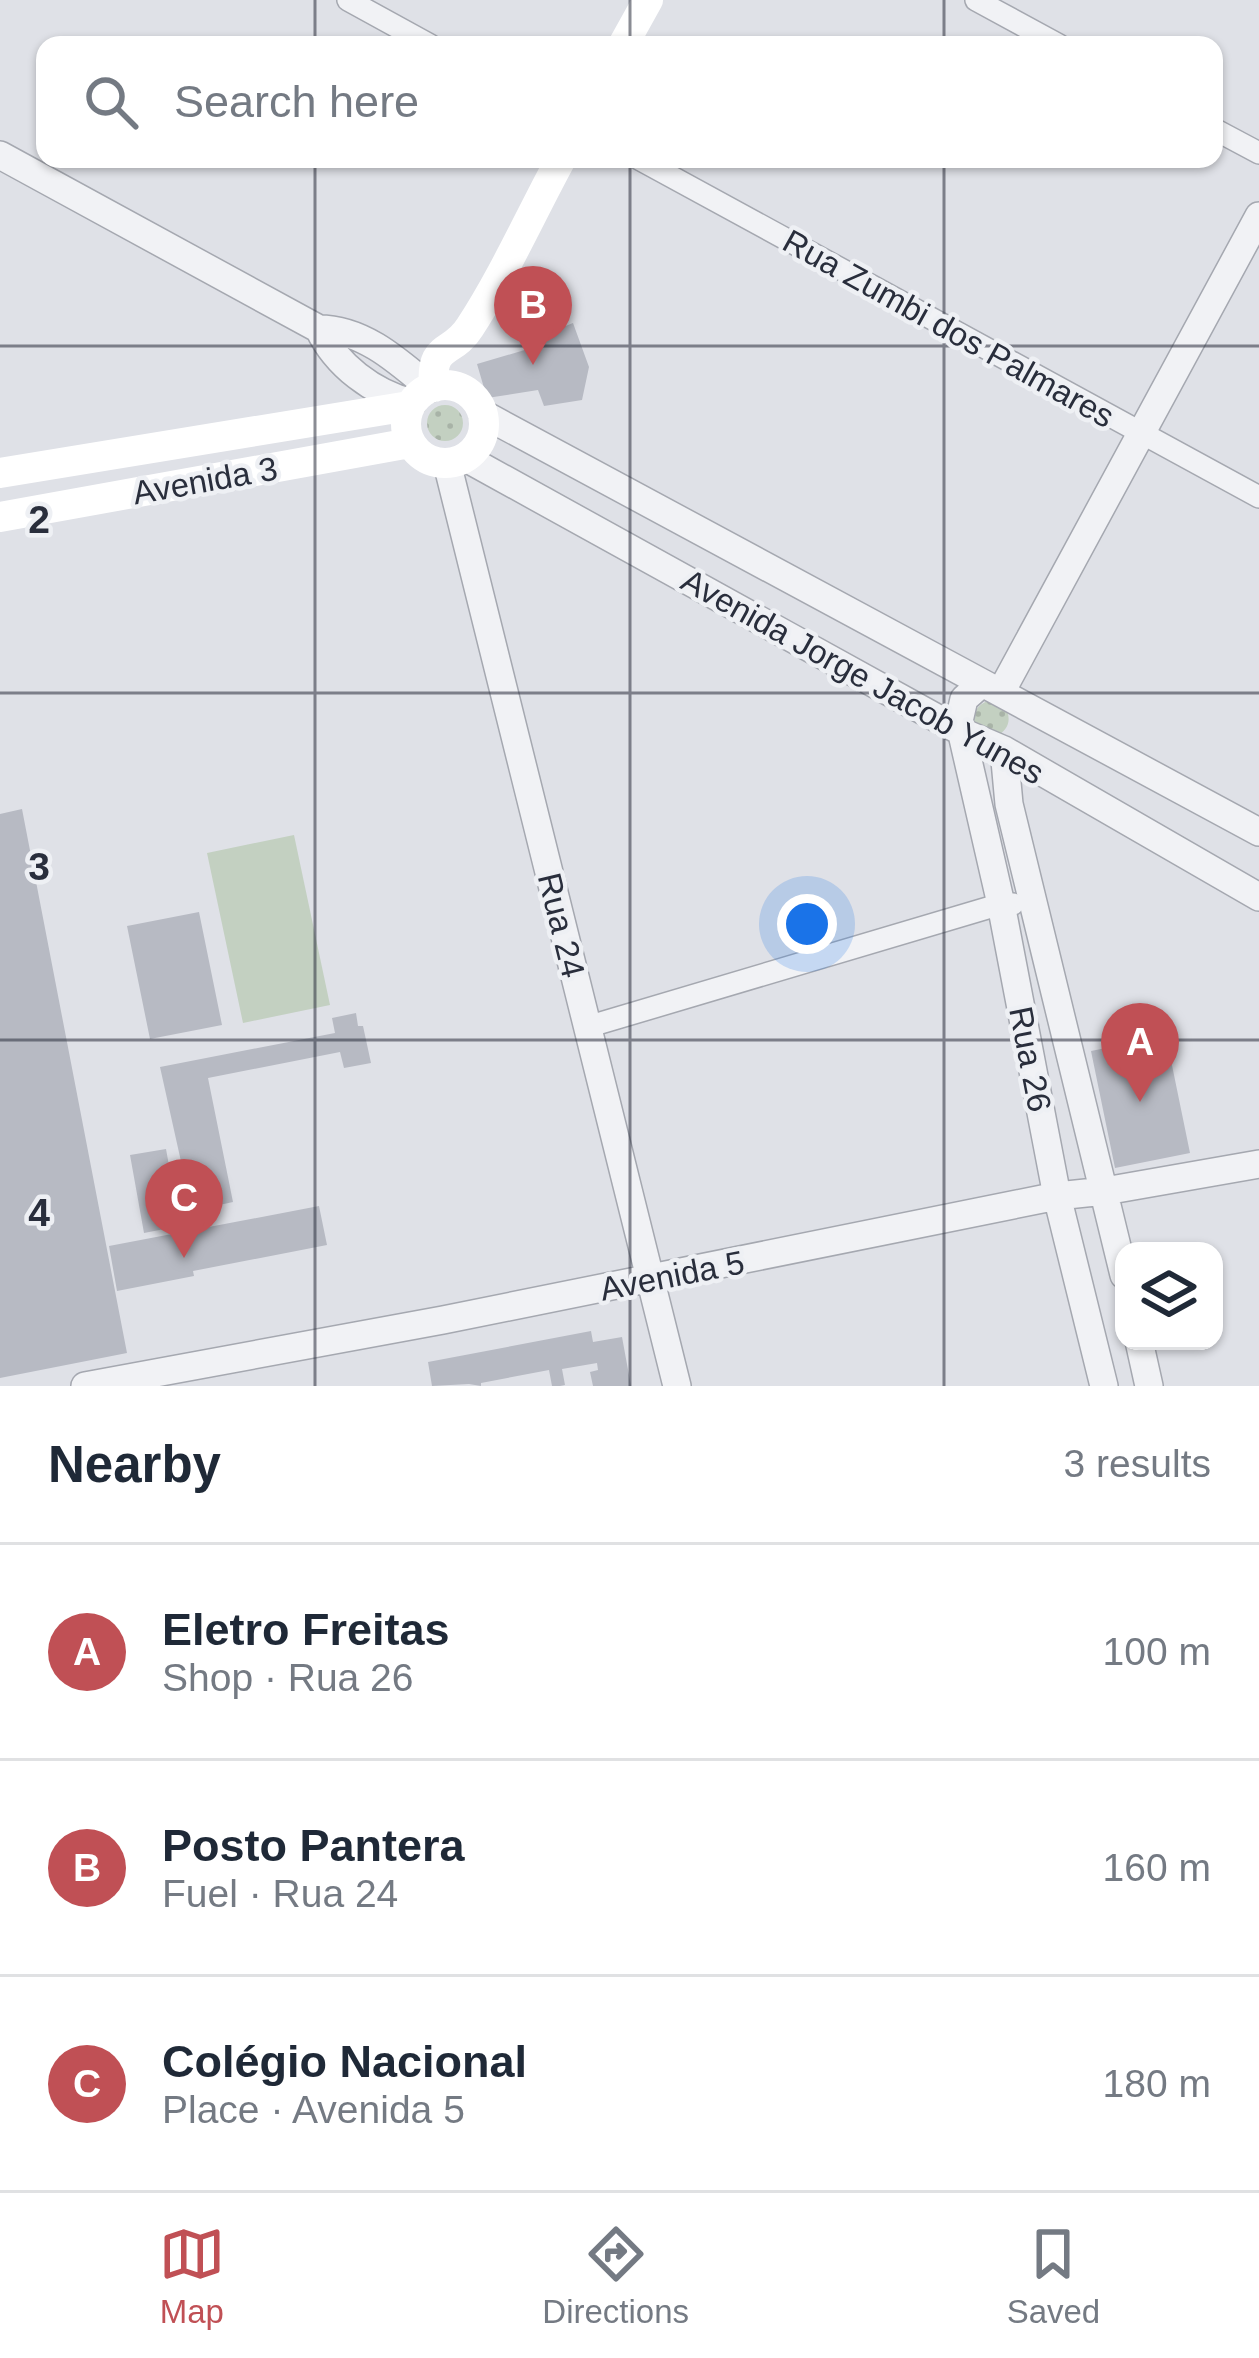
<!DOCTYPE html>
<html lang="en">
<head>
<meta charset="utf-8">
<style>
	:root { --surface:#fff; --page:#f6f6f7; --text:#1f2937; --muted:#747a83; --line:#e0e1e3; --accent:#c05055 }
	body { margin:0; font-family:Helvetica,sans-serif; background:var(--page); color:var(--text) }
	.controls { position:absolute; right:36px; bottom:36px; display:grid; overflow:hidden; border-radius:24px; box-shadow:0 3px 9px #0004 }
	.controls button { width:108px; height:108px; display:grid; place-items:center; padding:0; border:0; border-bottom:3px solid var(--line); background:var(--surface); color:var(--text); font:60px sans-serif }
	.you { position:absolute; left:807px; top:924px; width:42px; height:42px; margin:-30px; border:9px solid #fff; border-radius:50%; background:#1a73e8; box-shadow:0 0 0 18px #1a73e833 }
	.badge { display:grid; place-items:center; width:78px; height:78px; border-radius:50%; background:var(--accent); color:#fff; font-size:39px; font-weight:700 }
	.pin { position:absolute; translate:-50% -99px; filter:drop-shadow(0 3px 6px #0008) }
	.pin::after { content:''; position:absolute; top:63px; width:42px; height:36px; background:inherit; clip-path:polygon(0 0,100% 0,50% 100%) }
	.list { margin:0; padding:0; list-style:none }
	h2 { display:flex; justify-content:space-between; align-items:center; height:156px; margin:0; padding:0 48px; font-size:51px }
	h2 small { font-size:39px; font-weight:400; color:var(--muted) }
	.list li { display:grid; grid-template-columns:78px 1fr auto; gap:36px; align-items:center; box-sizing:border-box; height:216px; padding:0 48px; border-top:3px solid var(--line) }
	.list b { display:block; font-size:45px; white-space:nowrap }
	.list p { margin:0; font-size:39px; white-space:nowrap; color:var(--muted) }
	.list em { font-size:39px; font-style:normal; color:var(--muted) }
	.icon { flex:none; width:66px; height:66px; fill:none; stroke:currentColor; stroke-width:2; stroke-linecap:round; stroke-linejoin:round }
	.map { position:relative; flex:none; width:1259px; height:1386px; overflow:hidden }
	.search { position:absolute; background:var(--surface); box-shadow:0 3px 9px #0004; left:36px; right:36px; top:36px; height:132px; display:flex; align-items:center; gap:30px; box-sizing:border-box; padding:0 42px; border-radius:24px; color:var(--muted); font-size:45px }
	.sheet { height:804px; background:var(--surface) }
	nav { display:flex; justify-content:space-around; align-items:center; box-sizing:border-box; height:168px; border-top:3px solid var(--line); background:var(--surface); font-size:33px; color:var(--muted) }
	nav a { display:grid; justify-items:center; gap:6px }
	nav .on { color:var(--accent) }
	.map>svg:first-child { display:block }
	.grass { fill:#c3d0c1 }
	.park { fill:url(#park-dots) }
	.building { fill:#b7bac3 }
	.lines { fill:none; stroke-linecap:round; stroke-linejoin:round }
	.minor-casing { stroke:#a5a8b0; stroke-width:24 }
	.tertiary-casing { stroke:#a5a8b0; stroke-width:30 }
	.minor { stroke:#f1f2f5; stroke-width:21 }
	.tertiary { stroke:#f1f2f5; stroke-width:27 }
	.secondary { stroke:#fff; stroke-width:30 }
	.grid { fill:none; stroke:#292e3c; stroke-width:3; stroke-opacity:0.55 }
	.labels { text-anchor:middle; stroke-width:9; stroke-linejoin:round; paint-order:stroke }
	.street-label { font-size:33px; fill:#292e3c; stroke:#eef0f4 }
	.grid-label { font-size:39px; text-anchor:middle; font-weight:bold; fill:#292e3c; stroke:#eef0f4; stroke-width:9; stroke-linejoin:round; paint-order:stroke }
</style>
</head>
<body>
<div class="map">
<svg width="1259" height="1386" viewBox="0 0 1259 1386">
	<defs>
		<pattern id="park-dots" width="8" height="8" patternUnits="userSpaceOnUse" patternTransform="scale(3)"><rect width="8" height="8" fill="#c3d0c1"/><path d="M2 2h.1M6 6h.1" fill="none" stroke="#a8b3a7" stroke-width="1.8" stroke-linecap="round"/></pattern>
	</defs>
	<rect width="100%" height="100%" fill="#dfe1e7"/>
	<path class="grass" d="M294 835 330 1005 243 1023 207 853Z"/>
	<path class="park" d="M427 423a18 18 0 1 1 36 0a18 18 0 1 1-36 0Z
		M987 701 1005 706C1012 720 1009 730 995 737L973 723C974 711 977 706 987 701Z"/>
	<path class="building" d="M573 323 589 367 582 400 544 406 538 390 487 398 477 364 528 349 526 333 550 324 553 331Z
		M22 809 127 1353 0 1378V814Z
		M199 912 222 1025 150 1039 127 926Z
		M356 1013 358 1026H363L371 1063 344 1068 340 1052 208 1078 233 1202 192 1211 160 1067 335 1033 332 1018Z
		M1166 1036 1190 1153 1115 1168 1091 1051Z
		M166 1149 180 1226 144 1233 130 1155Z
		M319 1206 327 1245 193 1271 194 1276 117 1291 109 1246Z
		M591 1331 593 1342 622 1337 631 1386H593L590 1372 598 1370 597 1363 562 1369 565 1385 560 1386H552L549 1370 481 1383V1386L469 1384 432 1386 428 1362Z"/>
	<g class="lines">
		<defs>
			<path id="minor" d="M348 0 430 45
				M976 0 1059 45
				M1214 129 1259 153
				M639 159 1259 497
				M587 1027 1001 904H1013"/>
			<path id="tertiary" d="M0 155 319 329C363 329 398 361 430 388
				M319 329C336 365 373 393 412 403
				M483 414 1259 832
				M466 458 962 732 1004 750 1259 897
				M447 463 677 1386
				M981 684 964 699 959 721 1001 904 1057 1196 1104 1386
				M1001 692 1259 216
				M1004 750 1009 804 1124 1275
				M1139 1341 1149 1386
				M85 1386 443 1320 1057 1196 1105 1191 1259 1164"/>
		</defs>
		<use href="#minor" class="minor-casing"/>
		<use href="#tertiary" class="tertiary-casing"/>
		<use href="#minor" class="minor"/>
		<use href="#tertiary" class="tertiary"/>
		<path class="secondary" d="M623 45 648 0
			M406 424a39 39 0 1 1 78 0a39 39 0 1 1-78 0Z
			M434 387C430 342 452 356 470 327 504 275 531 214 561 159
			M0 473 409 406
			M0 517 410 443"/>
	</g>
	<path class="grid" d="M315 0V45M630 0V45M944 0V45M315 159V1386M630 159V1386M944 159V1386M0 346H1259M0 693H1259M0 1040H1259"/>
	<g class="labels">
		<g class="street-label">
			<text transform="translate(949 328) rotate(29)" y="12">Rua Zumbi dos Palmares</text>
			<text transform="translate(205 480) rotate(-10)" y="12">Avenida 3</text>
			<text transform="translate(863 676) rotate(29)" y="12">Avenida Jorge Jacob Yunes</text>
			<text transform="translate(562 925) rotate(76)" y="12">Rua 24</text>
			<text transform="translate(1031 1059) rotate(79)" y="12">Rua 26</text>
			<text transform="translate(672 1275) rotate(-11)" y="12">Avenida 5</text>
		</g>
	</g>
	<g class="grid-label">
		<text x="39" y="533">2</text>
		<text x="39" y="880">3</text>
		<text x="39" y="1226">4</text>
	</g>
</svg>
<div class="controls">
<button><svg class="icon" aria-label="layers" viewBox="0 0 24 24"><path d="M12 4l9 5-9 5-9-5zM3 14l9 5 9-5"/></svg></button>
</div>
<div class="you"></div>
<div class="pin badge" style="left:1140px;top:1102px">A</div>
<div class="pin badge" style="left:533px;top:365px">B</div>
<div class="pin badge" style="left:184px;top:1258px">C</div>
<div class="search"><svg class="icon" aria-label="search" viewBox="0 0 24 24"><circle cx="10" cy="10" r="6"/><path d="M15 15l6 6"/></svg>Search here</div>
</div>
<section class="sheet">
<h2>Nearby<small>3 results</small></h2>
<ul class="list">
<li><span class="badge">A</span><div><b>Eletro Freitas</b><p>Shop · Rua 26</p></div><em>100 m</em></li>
<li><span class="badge">B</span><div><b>Posto Pantera</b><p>Fuel · Rua 24</p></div><em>160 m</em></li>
<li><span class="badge">C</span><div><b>Colégio Nacional</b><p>Place · Avenida 5</p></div><em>180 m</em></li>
</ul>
</section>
<nav>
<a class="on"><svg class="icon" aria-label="map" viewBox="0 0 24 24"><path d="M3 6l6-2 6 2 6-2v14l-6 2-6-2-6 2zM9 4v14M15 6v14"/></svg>Map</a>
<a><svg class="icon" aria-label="directions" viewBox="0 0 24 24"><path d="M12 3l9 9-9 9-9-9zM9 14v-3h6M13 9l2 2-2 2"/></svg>Directions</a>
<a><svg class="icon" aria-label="saved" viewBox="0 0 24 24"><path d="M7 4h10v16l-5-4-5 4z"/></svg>Saved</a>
</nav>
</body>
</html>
